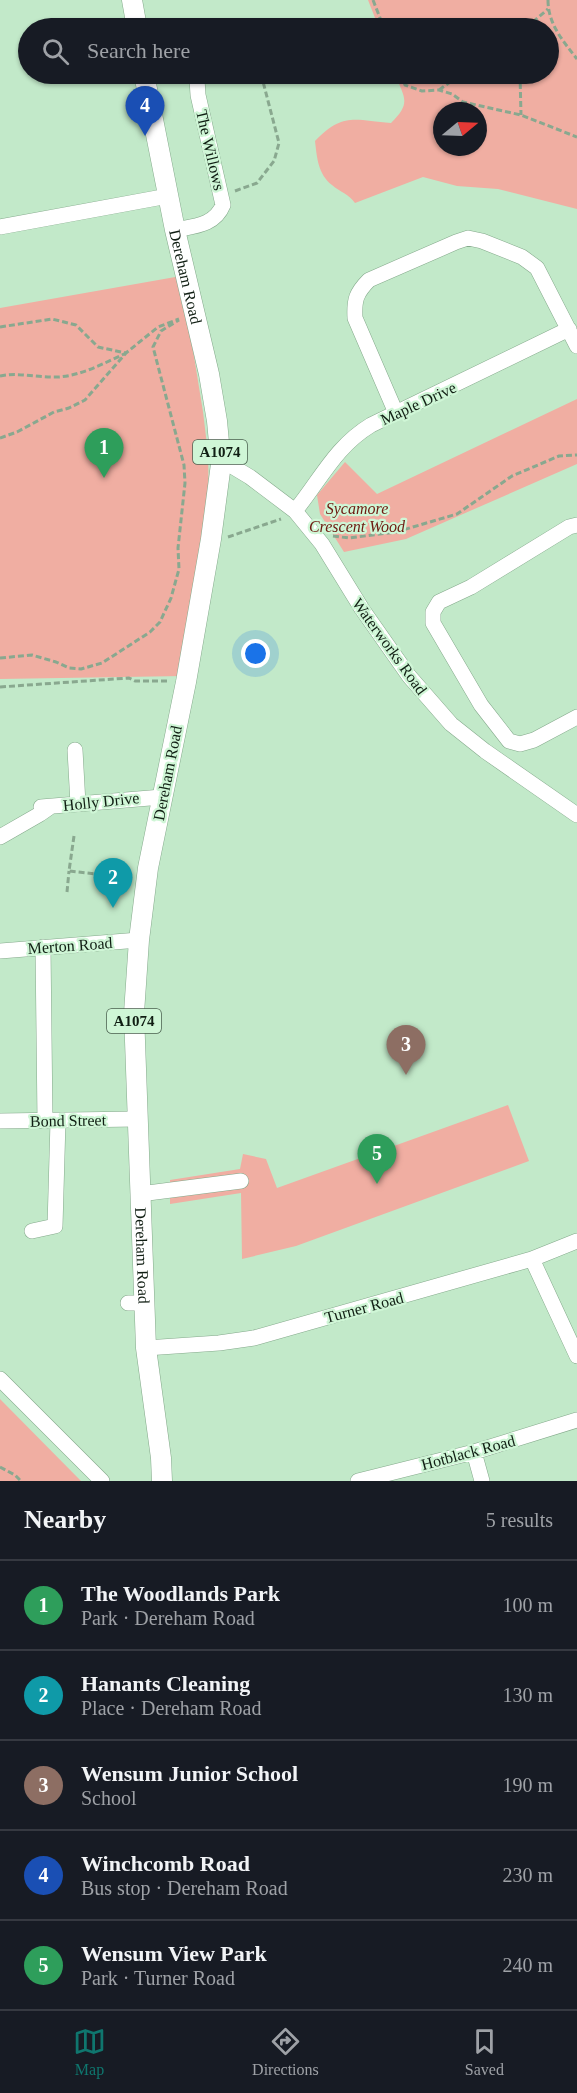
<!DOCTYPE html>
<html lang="en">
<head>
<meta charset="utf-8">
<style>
	:root { --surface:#171b24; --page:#242831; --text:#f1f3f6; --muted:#9ea1a6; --line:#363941; --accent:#0f766e }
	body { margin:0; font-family:"Times New Roman",serif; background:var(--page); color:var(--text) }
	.compass { position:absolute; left:433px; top:102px; width:54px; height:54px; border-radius:50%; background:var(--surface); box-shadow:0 2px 4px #0004; rotate:71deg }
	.you { position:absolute; left:256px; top:654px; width:21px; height:21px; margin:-15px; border:4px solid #fff; border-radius:50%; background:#1a73e8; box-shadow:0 0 0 9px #1a73e833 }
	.badge { display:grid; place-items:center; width:39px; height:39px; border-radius:50%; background:var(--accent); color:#fff; font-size:20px; font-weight:700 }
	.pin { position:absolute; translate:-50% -50px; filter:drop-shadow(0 2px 3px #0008) }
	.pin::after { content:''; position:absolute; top:32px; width:21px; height:18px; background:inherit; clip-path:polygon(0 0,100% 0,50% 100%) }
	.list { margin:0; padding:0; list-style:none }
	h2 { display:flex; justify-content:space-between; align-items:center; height:78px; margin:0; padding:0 24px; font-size:26px }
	h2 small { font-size:20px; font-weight:400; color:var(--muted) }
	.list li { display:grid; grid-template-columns:39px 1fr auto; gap:18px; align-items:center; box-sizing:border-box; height:90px; padding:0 24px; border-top:2px solid var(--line) }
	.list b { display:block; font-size:22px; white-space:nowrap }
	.list p { margin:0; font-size:20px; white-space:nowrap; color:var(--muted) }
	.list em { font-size:20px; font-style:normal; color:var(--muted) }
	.icon { flex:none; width:33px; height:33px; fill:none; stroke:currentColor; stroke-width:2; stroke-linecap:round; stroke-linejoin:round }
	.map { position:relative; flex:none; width:577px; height:1481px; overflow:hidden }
	.search { position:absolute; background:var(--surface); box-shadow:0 2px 4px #0004; left:18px; right:18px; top:18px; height:66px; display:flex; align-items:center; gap:15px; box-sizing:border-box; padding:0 21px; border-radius:33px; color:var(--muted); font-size:22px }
	.sheet { height:528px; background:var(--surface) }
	nav { display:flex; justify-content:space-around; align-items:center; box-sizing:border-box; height:84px; border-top:2px solid var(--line); background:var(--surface); font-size:16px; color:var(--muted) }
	nav a { display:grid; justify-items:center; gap:3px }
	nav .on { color:var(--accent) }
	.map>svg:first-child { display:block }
	.green { fill:#f0aea2; fill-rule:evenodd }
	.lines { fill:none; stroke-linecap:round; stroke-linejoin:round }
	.minor-casing { stroke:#84a98b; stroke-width:16 }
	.major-casing { stroke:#84a98b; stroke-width:21 }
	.path { stroke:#89a88f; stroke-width:3; stroke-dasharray:6 3; stroke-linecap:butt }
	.minor { stroke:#fff; stroke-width:15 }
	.major { stroke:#fff; stroke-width:20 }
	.labels { text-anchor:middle; stroke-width:4.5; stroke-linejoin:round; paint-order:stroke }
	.shield { fill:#cff6d6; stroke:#495f4e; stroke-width:1.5 }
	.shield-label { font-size:15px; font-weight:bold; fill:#101e13 }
	.street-label { font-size:16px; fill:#101e13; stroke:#cff6d6 }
	.park-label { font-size:16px; font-style:italic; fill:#6d1a10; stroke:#cff6d6 }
</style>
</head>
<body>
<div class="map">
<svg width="577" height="1481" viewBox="0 0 577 1481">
	<rect width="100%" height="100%" fill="#c2e9c9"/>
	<path class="green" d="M368 0H577V209L498 189 457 186 423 177 355 203C349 194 340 192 332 185 318 174 317 158 315 141 343 112 354 120 391 123 412 102 404 98 395 74H548V28H379ZM442 111H478V147H442Z
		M181 276 203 412 208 453 209 504 184 676 0 679V308Z
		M577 399V464L406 539 344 552 320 514 317 495 345 462 377 494Z
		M508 1105 529 1161 296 1246 242 1259 241 1193 170 1204V1180L240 1169 243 1154 266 1159 277 1188Z
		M0 1399 81 1481H0Z"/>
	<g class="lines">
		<defs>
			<path id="minor" d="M0 227 168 196
				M175 230C195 226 215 225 223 205L198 95 197 79 199 74
				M396 413 355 318C354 300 356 293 369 280L456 242 468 238 482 241 522 257 537 268 577 346
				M221 464 230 465 250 477 295 511 322 544 362 609 409 676 451 724 485 751 577 815
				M295 511C321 479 335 447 371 425L569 329
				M577 525 569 527 471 587 439 602 433 612V623L481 705 509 741 520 744 534 740 577 717
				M75 750 78 804
				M41 807 162 797
				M0 837 40 814 50 807
				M43 947 45 1121
				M0 951 139 940
				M0 1121 137 1119
				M140 1194 241 1181
				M32 1231 55 1226 58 1121
				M532 1259 577 1356
				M128 1303H144
				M146 1348 219 1343 254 1338 532 1259 577 1241
				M0 1379 102 1481
				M474 1452 482 1481
				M358 1481 474 1452 577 1420"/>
			<g id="major">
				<path d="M132 0 137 28"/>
				<path id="s1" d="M144 74 175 230 209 374 217 421 221 464 211 539 186 682 148 868 139 940 134 1013 146 1348 161 1458 162 1481"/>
			</g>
		</defs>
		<use href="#minor" class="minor-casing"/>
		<use href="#major" class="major-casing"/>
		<path class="path" d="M373 0 384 28
			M548 0C548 24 563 41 577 59
			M459 28 462 26
			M526 28 548 9
			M401 74 405 85 422 91 439 90 452 94 463 102 521 115 577 137
			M520 74 521 115
			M439 90 461 74
			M235 191 257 183 274 161 279 143 261 74
			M0 327 52 319 76 325 98 347 126 353
			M0 376C19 372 38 378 58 377 80 376 105 363 126 353
			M0 438 17 432 54 412 69 408 85 400 126 353 158 327 179 319
			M333 536 349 538 396 532 457 514 512 476 559 456 577 455
			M228 537 281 519
			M0 658 32 655 56 662 69 668 81 669 102 663 150 632 160 622 171 598 179 569 178 548 185 483 184 465 153 347 161 331 179 320
			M0 687 129 678 135 681H168
			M74 836 69 871 106 875
			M67 892 69 871
			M0 1467 15 1475 21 1481"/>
		<use href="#minor" class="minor"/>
		<use href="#major" class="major"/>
	</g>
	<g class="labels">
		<g class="shield">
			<rect x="193" y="440" width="54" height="24" rx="4.5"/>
			<rect x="107" y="1009" width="54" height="24" rx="4.5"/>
		</g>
		<g class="shield-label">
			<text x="220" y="457">A1074</text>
			<text x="134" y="1026">A1074</text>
		</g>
		<g class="street-label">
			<text transform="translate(211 150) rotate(77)" y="6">The Willows</text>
			<text dy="6" stroke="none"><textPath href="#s1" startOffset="207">Dereham Road</textPath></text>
			<text transform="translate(418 403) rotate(-25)" y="6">Maple Drive</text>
			<text transform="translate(390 646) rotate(54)" y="6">Waterworks Road</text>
			<text transform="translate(167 773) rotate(-79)" y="6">Dereham Road</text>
			<text transform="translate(101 801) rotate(-6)" y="6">Holly Drive</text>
			<text transform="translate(70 945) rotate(-4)" y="6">Merton Road</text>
			<text transform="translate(68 1120) rotate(-1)" y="6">Bond Street</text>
			<text dy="6" stroke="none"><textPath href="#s1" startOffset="1197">Dereham Road</textPath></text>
			<text transform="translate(364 1307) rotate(-15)" y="6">Turner Road</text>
			<text transform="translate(468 1452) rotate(-15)" y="6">Hotblack Road</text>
		</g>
		<g class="park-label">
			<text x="357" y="514">Sycamore<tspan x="357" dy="18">Crescent Wood</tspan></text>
		</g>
	</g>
</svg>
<svg class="compass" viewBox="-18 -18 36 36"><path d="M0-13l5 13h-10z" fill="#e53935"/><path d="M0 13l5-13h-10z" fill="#9ea1a6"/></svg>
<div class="you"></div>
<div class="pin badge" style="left:104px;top:478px;background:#2e9e5b">1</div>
<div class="pin badge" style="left:113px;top:908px;background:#0f9aa8">2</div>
<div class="pin badge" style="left:406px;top:1075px;background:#8d6e63">3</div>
<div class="pin badge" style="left:145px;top:136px;background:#1a4fb4">4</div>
<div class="pin badge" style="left:377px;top:1184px;background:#2e9e5b">5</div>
<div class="search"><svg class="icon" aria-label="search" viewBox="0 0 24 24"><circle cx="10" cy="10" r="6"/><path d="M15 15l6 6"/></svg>Search here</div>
</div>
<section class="sheet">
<h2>Nearby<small>5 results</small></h2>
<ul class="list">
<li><span class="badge" style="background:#2e9e5b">1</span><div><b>The Woodlands Park</b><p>Park · Dereham Road</p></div><em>100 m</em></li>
<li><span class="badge" style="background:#0f9aa8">2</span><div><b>Hanants Cleaning</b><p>Place · Dereham Road</p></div><em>130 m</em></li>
<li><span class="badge" style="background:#8d6e63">3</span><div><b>Wensum Junior School</b><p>School</p></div><em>190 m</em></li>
<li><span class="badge" style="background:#1a4fb4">4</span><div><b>Winchcomb Road</b><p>Bus stop · Dereham Road</p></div><em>230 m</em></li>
<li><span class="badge" style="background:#2e9e5b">5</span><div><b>Wensum View Park</b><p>Park · Turner Road</p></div><em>240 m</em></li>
</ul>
</section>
<nav>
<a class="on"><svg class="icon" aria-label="map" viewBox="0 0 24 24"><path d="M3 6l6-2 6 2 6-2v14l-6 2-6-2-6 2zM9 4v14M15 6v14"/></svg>Map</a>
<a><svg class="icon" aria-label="directions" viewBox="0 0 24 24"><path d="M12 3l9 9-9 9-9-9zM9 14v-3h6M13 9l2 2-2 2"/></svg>Directions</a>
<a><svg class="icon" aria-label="saved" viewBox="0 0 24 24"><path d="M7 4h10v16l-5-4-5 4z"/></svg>Saved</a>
</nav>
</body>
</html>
